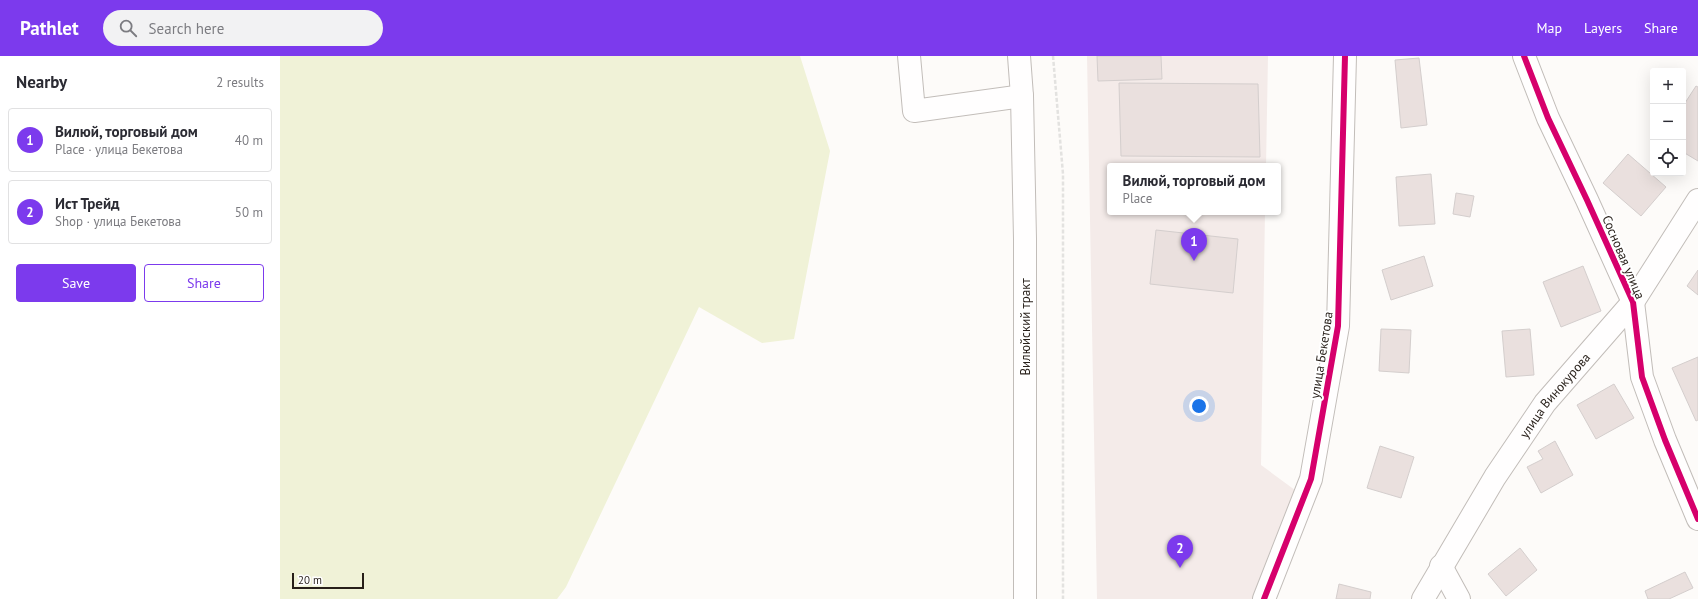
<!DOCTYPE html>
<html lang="en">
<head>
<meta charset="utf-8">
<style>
	:root { --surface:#fff; --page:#f2f2f3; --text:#2b2b33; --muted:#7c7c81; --line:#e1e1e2; --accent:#7c3aed }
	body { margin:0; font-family:"PT Sans",sans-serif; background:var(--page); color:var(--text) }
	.controls { position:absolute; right:12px; top:12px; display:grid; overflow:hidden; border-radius:4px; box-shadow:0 4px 16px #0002 }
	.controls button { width:36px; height:36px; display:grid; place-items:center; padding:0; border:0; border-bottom:1px solid var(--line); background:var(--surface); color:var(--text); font:20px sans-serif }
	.scale { position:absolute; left:12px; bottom:10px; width:72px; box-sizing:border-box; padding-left:4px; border:2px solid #271f19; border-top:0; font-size:11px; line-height:14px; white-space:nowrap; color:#271f19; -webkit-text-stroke:3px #fff; paint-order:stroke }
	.you { position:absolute; left:919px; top:350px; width:14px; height:14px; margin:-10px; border:3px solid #fff; border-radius:50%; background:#1a73e8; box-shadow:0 0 0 6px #1a73e833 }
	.badge { display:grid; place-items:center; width:26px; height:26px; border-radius:50%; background:var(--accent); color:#fff; font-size:13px; font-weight:700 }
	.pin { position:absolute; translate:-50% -33px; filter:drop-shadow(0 1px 2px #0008) }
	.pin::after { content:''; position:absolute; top:21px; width:14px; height:12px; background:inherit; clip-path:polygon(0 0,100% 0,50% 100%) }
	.popup { position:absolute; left:827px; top:107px; width:174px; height:52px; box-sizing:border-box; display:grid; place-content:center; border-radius:4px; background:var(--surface); filter:drop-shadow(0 1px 3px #0005); font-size:13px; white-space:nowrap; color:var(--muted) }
	.popup b { font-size:15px; color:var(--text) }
	.popup::after { content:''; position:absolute; left:50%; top:100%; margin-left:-8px; border:8px solid transparent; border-top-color:var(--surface) }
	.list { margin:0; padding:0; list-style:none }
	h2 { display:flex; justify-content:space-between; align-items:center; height:52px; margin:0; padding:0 16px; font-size:17px }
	h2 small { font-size:13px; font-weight:400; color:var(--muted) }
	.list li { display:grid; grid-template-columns:26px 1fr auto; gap:12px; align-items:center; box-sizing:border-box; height:64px; margin:0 8px 8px; padding:0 8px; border:1px solid var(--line); border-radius:4px }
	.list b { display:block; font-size:15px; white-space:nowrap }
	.list p { margin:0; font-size:13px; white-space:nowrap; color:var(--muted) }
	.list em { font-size:13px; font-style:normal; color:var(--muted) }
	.actions { display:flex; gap:8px; padding:12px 16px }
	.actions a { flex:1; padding:9px 0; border:1px solid var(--accent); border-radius:4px; text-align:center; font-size:14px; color:var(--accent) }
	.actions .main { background:var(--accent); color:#fff }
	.icon { flex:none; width:22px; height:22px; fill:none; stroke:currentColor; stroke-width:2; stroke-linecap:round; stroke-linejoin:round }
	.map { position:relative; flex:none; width:1418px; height:543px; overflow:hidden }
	header { display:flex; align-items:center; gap:24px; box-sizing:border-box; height:56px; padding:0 20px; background:var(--accent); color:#fff }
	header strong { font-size:19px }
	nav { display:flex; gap:22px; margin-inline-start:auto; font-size:14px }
	.search { width:280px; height:36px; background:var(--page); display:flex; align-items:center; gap:10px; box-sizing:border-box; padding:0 14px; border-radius:22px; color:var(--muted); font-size:15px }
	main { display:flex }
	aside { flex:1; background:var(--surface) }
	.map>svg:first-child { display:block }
	.commercial { fill:#f4ebe9 }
	.green { fill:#f0f2d7 }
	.building { fill:#eae0de; stroke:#d4cecd }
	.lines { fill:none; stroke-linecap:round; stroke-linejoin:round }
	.minor-casing { stroke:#c2bdb9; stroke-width:24 }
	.major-casing { stroke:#c2bdb9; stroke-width:24 }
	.path { stroke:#e3e2e0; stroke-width:2.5; stroke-dasharray:4 2; stroke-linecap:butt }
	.minor { stroke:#fffefe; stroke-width:22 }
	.major { stroke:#fffefe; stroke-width:22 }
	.cycleway-casing { stroke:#fff; stroke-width:8 }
	.cycleway { stroke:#d6006c; stroke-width:6 }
	.labels { text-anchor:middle; stroke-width:4; stroke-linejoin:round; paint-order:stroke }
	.street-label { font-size:13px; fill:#271f19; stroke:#fff }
</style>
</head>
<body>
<header>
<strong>Pathlet</strong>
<div class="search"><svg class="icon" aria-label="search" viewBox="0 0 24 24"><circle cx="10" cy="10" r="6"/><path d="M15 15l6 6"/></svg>Search here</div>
<nav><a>Map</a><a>Layers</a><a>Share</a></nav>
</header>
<main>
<aside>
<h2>Nearby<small>2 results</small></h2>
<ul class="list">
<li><span class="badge">1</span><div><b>Вилюй, торговый дом</b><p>Place · улица Бекетова</p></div><em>40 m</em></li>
<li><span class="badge">2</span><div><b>Ист Трейд</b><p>Shop · улица Бекетова</p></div><em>50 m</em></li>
</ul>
<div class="actions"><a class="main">Save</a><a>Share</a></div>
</aside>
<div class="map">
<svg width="1418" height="543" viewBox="0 0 1418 543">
	<rect width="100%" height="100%" fill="#fdfbf9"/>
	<path class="commercial" d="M807 0H988L986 110H830V156H985L981 409 1019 437 975 543H817Z"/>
	<path class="green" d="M0 0H520L550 95 514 283 482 287 419 251 286 531 277 543H0Z"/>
	<path class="building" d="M817 0H881L882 23 818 25Z
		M1139 2 1147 69 1121 72 1115 4Z
		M839 27 978 28 980 101 841 100Z
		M1416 30 1418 31V105L1403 96V50Z
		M1348 98 1386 131 1361 160 1323 127Z
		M1151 118 1155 168 1119 170 1116 121Z
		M1176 137 1194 140 1190 161 1173 158Z
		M876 174 958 183 953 237 870 228Z
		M1144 200 1153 230 1111 244 1102 214Z
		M1303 210 1321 255 1281 271 1263 226Z
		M1418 214V239L1407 230Z
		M1101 273 1131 274 1129 317 1099 315Z
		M1250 273 1254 319 1226 321 1222 275Z
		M1418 301V364L1416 365 1392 312Z
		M1334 328 1354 362 1316 383 1297 349Z
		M1275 385 1293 419 1261 437 1247 411 1263 403 1258 395Z
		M1100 390 1134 401 1121 442 1087 432Z
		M1240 492 1257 514 1226 540 1208 518Z
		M1405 516 1413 532 1389 543H1368L1365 535Z
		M1059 528 1091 536 1090 543H1056Z"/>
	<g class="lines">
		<defs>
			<g id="minor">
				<path d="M629 0 634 55 742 40"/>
				<path d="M1244 0 1268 62 1307 144 1353 246 1362 321 1385 384 1418 463"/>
				<path d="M1161 510 1179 543"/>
				<path d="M984 543 1031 423 1058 270 1065 0"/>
				<path id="s1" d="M1143 543 1215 421 1265 347 1353 246 1418 144"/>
			</g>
			<path id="major" d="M739 0 742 40 745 183V543"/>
		</defs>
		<use href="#minor" class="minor-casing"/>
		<use href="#major" class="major-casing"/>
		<path class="path" d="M773 0 783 118V543"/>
		<use href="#minor" class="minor"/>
		<use href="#major" class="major"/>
		<defs>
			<path id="cycleway" d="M1244 0 1268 62 1307 144 1353 246 1362 321 1385 384 1418 463
				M984 543 1031 423 1058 270 1065 0"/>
		</defs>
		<use href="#cycleway" class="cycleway-casing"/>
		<use href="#cycleway" class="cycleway"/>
	</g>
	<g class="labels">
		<g class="street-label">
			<text transform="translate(1344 201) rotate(67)" y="5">Сосновая улица</text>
			<text transform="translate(745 271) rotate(-90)" y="5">Вилюйский тракт</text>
			<text transform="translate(1041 299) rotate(-81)" y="5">улица Бекетова</text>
			<text dy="5" stroke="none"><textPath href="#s1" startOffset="243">улица Винокурова</textPath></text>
		</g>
	</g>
</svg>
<div class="controls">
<button>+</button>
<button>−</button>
<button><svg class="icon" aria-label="locate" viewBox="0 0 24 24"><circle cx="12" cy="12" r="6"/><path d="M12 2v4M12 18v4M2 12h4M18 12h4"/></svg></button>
</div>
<div class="scale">20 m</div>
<div class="you"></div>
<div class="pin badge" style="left:914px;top:205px">1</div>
<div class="popup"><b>Вилюй, торговый дом</b>Place</div>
<div class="pin badge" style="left:900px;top:512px">2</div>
</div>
</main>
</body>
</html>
